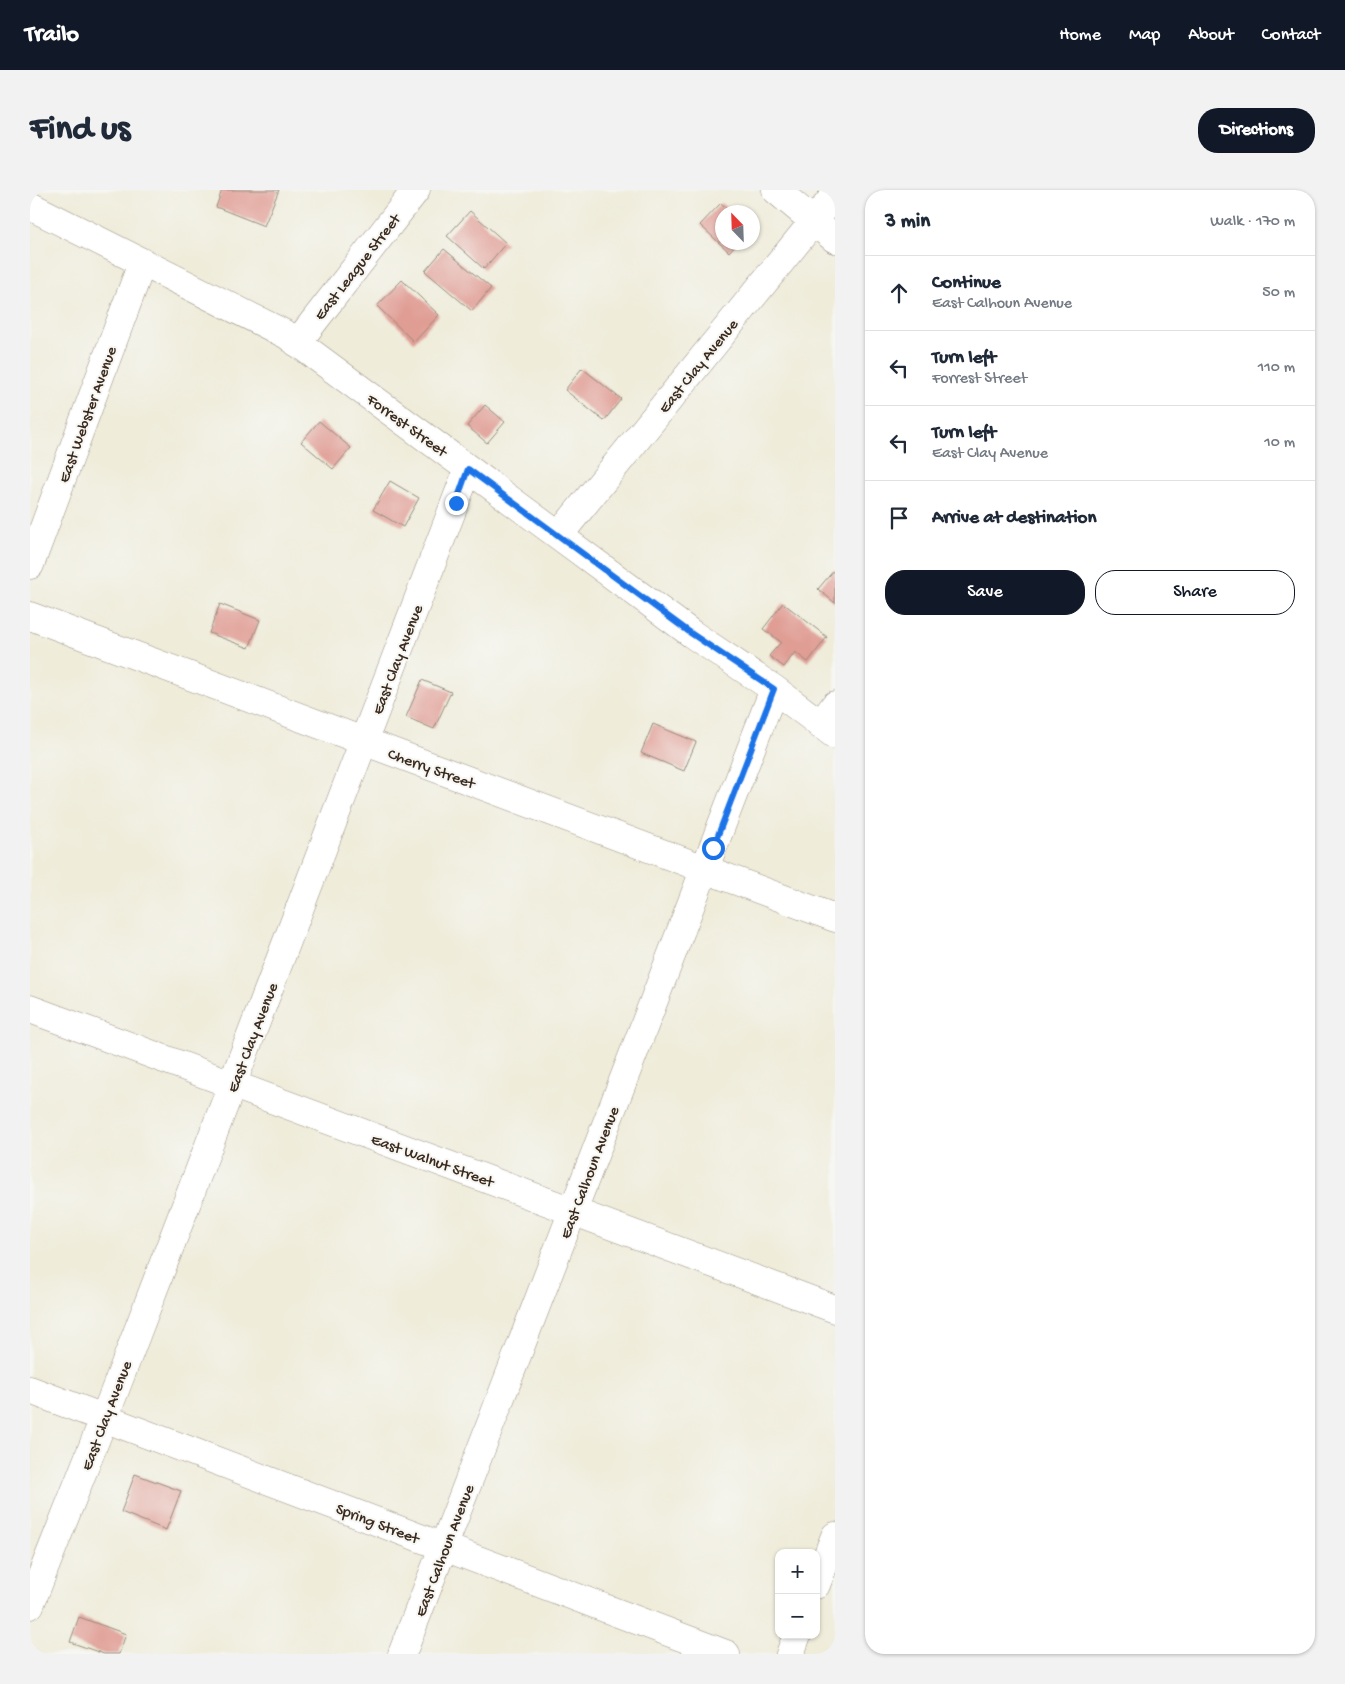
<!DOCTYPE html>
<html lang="en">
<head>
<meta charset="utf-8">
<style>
	:root { --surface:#fff; --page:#f2f2f3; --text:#1f2937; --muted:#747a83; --line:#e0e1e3; --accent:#111827 }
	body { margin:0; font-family:"Gochi Hand",sans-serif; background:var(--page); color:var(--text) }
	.controls { position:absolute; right:15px; bottom:15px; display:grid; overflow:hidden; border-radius:10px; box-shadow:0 1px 4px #0004 }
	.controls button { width:45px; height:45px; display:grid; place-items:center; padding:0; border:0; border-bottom:1px solid var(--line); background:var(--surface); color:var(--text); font:25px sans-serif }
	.compass { position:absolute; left:685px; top:15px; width:45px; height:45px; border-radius:50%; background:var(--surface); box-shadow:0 1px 4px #0004; rotate:337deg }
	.stop { position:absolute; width:15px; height:15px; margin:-11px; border:4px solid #1a73e8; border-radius:50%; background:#fff }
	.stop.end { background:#1a73e8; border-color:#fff; box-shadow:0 1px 5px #0008 }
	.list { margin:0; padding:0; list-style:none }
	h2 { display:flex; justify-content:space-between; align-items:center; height:65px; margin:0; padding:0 20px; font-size:21px }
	h2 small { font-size:16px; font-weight:400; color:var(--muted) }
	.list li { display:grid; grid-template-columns:32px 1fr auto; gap:15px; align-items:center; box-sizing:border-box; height:75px; padding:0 20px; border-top:1px solid var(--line) }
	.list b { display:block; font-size:19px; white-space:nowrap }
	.list p { margin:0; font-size:16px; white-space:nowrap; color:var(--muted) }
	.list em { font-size:16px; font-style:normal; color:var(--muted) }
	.actions { display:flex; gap:10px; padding:15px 20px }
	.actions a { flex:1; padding:11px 0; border:1px solid var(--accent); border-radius:20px; text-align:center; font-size:18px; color:var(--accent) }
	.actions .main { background:var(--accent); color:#fff }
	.icon { flex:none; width:28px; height:28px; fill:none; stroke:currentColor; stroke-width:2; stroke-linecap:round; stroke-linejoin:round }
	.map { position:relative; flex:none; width:805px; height:1464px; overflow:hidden; border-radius:20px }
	header { display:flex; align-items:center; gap:30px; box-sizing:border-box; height:70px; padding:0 25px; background:var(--accent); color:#fff }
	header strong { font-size:24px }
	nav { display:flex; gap:28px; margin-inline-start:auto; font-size:18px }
	.intro { display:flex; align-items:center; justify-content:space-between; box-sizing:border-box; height:120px; padding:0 30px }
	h1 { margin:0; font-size:35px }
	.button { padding:12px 22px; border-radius:20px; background:var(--accent); color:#fff; font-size:18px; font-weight:700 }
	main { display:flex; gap:30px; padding:0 30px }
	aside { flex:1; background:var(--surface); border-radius:20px; box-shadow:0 1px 4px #0004 }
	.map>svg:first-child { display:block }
	.building { fill:#e09d94 }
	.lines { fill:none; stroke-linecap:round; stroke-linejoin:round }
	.minor-casing { stroke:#958b7c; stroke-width:29 }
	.minor { stroke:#fff; stroke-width:28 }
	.route { stroke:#1a73e8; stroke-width:6 }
	.labels { text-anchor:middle; stroke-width:4; stroke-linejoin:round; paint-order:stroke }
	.street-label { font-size:16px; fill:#3b2a1e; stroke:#f6f6f2 }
</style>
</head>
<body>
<header>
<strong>Trailo</strong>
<nav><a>Home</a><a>Map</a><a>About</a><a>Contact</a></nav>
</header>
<div class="intro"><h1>Find us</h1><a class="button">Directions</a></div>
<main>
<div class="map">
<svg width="805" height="1464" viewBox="0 0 805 1464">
	<rect width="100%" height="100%" fill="#f6f6f2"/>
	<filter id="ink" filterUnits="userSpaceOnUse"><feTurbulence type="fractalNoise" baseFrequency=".02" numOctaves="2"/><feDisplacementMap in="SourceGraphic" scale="10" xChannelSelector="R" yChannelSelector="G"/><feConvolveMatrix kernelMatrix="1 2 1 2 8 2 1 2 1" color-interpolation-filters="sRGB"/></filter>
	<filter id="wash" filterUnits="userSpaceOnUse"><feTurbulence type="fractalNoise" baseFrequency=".0096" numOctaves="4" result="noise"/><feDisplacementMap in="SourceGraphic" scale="20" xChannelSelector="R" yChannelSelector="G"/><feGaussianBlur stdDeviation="1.12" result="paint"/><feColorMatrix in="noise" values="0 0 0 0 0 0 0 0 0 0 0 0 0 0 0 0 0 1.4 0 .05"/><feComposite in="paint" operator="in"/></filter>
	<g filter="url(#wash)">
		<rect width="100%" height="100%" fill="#efecda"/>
		<g id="blocks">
			<path class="building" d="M192 0H249L234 36 186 17Z
				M691 13 701 22H692V52H708L699 62 670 35Z
				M440 21 476 53 454 79 417 46Z
				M414 59 461 98 442 121 395 81Z
				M372 90 409 125 384 152 347 116Z
				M552 178 591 209 574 231 535 200Z
				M455 215 475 232 457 253 437 236Z
				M289 231 321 258 303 279 271 252Z
				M360 291 389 308 373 337 343 320Z
				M805 379V413L788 399Z
				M753 413 797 447 778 472 765 462 754 477 739 466 751 452 733 439Z
				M190 414 230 430 219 458 179 443Z
				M392 490 421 502 404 539 376 527Z
				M623 534 666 552 654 581 611 563Z
				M105 1284 151 1301 136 1340 91 1322Z
				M49 1427 96 1444 89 1464H74L40 1452Z"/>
		</g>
	</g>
	<g filter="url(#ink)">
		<use href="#blocks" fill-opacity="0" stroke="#958b7c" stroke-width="1"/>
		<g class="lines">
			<defs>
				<path id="minor" d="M746 0 805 49
					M0 16 257 145 662 444 744 499 805 545
					M267 153 386 0
					M529 345 805 5
					M0 375 112 73
					M0 426 805 728
					M790 535 805 515
					M0 819 805 1119
					M0 1200 696 1464
					M786 1395 805 1346
					M0 1415 82 1208 438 279
					M372 1464 744 499
					M760 1464 767 1445"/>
			</defs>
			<use href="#minor" class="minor-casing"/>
			<use href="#minor" class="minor"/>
		</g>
	</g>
	<g class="lines" filter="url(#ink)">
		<path class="route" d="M426 313 438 279 662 444 744 499 683 658"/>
	</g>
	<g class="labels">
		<g class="street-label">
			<text transform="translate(326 76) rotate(-52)" y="6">East League Street</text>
			<text transform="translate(667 175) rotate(-51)" y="6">East Clay Avenue</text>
			<text transform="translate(56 224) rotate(-70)" y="6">East Webster Avenue</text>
			<text transform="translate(378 234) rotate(36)" y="6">Forrest Street</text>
			<text transform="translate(366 469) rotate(-69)" y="6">East Clay Avenue</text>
			<text transform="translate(402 577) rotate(20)" y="6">Cherry Street</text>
			<text transform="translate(221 847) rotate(-69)" y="6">East Clay Avenue</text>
			<text transform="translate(403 969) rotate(20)" y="6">East Walnut Street</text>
			<text transform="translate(558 982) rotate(-69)" y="6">East Calhoun Avenue</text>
			<text transform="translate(75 1225) rotate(-69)" y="6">East Clay Avenue</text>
			<text transform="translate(348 1332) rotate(21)" y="6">Spring Street</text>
			<text transform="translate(413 1360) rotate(-69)" y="6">East Calhoun Avenue</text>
		</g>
	</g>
</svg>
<div class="controls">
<button>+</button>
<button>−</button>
</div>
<svg class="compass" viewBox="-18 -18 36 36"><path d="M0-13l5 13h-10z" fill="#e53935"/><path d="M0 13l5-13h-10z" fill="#747a83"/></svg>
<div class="stop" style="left:683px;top:658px"></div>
<div class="stop end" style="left:426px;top:313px"></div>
</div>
<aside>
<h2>3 min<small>Walk · 170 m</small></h2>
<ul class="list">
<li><svg class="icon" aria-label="ahead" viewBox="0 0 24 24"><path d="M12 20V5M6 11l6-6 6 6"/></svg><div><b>Continue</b><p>East Calhoun Avenue</p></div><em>50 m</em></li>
<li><svg class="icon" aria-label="left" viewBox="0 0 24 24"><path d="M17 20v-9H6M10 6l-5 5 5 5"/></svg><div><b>Turn left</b><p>Forrest Street</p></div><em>110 m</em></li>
<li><svg class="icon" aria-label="left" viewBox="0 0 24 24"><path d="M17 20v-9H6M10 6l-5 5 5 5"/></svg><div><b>Turn left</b><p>East Clay Avenue</p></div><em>10 m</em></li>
<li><svg class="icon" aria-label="arrive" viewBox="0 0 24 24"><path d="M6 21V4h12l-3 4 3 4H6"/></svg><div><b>Arrive at destination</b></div></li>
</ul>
<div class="actions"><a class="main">Save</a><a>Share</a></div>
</aside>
</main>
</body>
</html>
